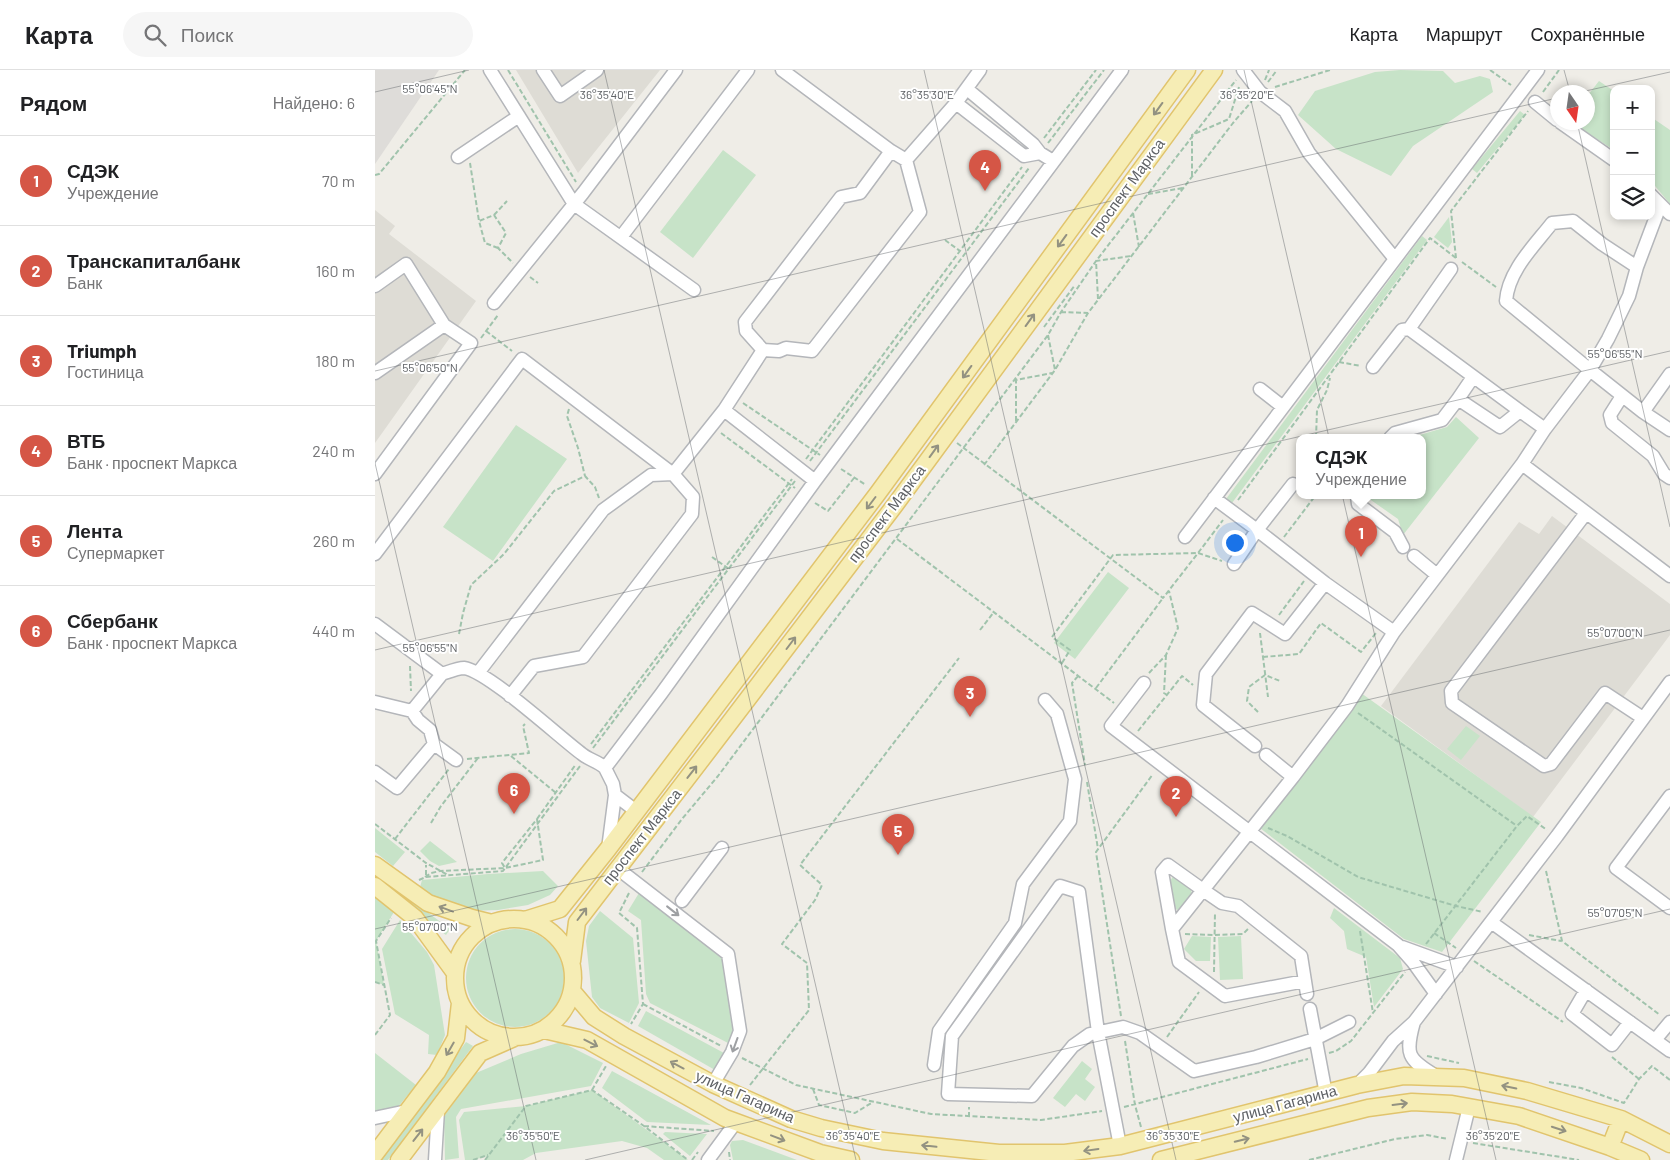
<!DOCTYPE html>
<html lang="ru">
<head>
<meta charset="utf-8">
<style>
	:root { --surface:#fff; --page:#f6f6f6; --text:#202124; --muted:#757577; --line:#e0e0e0; --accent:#d55646 }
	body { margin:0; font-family:Barlow,sans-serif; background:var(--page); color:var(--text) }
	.controls { position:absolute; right:15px; top:15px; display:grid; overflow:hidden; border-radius:10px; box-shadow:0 2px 8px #0003 }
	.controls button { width:45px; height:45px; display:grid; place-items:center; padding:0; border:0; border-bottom:1px solid var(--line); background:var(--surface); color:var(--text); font:25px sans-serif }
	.compass { position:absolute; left:1175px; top:15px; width:45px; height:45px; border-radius:50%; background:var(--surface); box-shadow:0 2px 8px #0003; rotate:167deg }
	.you { position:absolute; left:859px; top:472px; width:18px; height:18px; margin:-12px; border:4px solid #fff; border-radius:50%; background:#1a73e8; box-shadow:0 0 0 8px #1a73e833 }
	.badge { display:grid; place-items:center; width:32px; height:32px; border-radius:50%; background:var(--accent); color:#fff; font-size:16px; font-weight:700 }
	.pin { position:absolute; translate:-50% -41px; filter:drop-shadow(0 1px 2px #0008) }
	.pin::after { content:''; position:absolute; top:26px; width:18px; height:15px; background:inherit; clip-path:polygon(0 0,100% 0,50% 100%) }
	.popup { position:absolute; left:921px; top:364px; width:130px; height:65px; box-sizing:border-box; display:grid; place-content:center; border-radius:10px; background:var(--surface); filter:drop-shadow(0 1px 4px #0005); font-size:16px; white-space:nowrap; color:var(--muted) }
	.popup b { font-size:19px; color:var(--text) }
	.popup::after { content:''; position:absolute; left:50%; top:100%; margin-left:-10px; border:10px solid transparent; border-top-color:var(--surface) }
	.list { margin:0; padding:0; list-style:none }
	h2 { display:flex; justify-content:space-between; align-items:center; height:65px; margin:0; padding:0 20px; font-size:21px }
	h2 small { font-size:16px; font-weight:400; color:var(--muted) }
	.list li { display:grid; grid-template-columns:32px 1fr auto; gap:15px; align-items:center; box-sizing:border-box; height:90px; padding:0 20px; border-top:1px solid var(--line) }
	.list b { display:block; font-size:19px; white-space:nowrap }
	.list p { margin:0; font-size:16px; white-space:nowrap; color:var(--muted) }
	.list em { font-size:16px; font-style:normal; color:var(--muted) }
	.icon { flex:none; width:28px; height:28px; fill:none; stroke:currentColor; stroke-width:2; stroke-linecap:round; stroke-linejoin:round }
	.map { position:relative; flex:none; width:1295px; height:1090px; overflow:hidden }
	header { display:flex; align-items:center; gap:30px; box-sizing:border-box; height:70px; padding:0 25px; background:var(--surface); border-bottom:1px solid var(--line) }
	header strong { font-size:24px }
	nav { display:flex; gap:28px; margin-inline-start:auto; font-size:18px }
	.search { width:350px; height:45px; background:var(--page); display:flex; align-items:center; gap:12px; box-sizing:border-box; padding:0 18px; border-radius:28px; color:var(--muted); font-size:19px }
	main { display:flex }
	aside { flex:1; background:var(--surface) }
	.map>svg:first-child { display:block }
	.industrial { fill:#dedcd9 }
	.education { fill:#dedcd5 }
	.green { fill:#c7e3c8 }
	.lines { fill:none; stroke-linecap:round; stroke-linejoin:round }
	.minor-casing { stroke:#b4b6ba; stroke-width:15 }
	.major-casing { stroke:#e1c46d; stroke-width:19 }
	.path { stroke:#a0c3ac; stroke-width:2; stroke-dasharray:5 2.5; stroke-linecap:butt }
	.minor { stroke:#fff; stroke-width:12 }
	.major { stroke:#f6edb5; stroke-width:16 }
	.oneway { stroke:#939281 }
	.oneway2 { stroke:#9ea0a3 }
	.ticks { fill:none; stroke:#5e6165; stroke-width:1; stroke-opacity:0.45 }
	.labels { text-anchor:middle; stroke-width:4; stroke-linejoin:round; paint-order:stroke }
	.street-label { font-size:15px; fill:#5e6165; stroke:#fff }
	.ticks-label { font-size:12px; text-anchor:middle; fill:#5e6165; stroke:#fff; stroke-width:4; stroke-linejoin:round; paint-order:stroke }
</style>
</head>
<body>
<header>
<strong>Карта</strong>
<div class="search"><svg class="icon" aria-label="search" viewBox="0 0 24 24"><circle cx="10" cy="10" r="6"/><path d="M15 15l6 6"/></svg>Поиск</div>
<nav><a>Карта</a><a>Маршрут</a><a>Сохранённые</a></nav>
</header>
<main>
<aside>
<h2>Рядом<small>Найдено: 6</small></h2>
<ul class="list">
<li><span class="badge">1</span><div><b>СДЭК</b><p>Учреждение</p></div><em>70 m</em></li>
<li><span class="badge">2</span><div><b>Транскапиталбанк</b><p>Банк</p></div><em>160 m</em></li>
<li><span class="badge">3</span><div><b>Triumph</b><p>Гостиница</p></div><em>180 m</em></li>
<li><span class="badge">4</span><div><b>ВТБ</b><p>Банк · проспект Маркса</p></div><em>240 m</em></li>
<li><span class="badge">5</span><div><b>Лента</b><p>Супермаркет</p></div><em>260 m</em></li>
<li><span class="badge">6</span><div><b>Сбербанк</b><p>Банк · проспект Маркса</p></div><em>440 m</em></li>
</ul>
</aside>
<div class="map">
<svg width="1295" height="1090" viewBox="0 0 1295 1090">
	<rect width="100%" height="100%" fill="#efede7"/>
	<path class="industrial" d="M0 0H64L0 94Z"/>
	<path class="education" d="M141 0H285L203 103Z
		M0 140 20 156 14 164 101 231 0 373Z
		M1177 446 1295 534V565L1158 747 1006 636 1144 452 1164 464Z"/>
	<path class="green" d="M1025 0 1068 1 1080 13 1105 6 1115 9 1118 22 1038 76 1016 106 961 79 923 45 940 21 1000 2Z
		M1224 11 1239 21V80L1197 53 1212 52 1213 25Z
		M1145 41 1150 45 1102 103 1097 99Z
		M1276 47 1295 60V134L1276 111Z
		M348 80 381 105 318 188 285 162Z
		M1074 147 1077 172 1073 178 1059 167Z
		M1047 166 1052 170 857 433 851 429Z
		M1081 347 1104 368 1028 465 1023 449 993 428V426H1047V368H1034L1072 357Z
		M141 355 192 389 118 491 68 457Z
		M733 502 754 518 700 589 679 573Z
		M986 623 1166 752 1067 882 1029 869 885 758Z
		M1091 656 1105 666 1086 690 1072 679Z
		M0 758 30 782 18 796 0 782Z
		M55 771 82 792 64 796 55 791 45 781Z
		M168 801 183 816 175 825 153 835 123 840 94 841 44 821 47 810 113 804Z
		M0 803 75 859 71 865 0 811Z
		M799 805 815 816 817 824 809 838 802 840 799 836 795 811Z
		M0 816 24 834 1 871 9 915 0 912Z
		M264 823 347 888 358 963 355 974 275 933 271 924 266 850 253 841Z
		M959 838 1025 888 1028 899 999 937 991 887 972 879 969 861 955 848Z
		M225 841 258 868 264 933 254 953 225 938 217 927 211 871 214 856Z
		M25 850 52 882 59 895 70 965 62 985 53 984 54 965 20 944 7 879Z
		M91 908a49 49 0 1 1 98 0a49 49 0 1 1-98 0Z
		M817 866 836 867 835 891H821L809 879Z
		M866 866 868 909 845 910 843 867Z
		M271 941 349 983 340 1000 263 956Z
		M91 972 98 976 13 1090H3Z
		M186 972 228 993 216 1016 86 1039 81 1047 84 1088 70 1090 69 1046 101 1003 146 984Z
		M0 983 41 1015 23 1037 0 1045Z
		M707 991 717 999 710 1009 720 1017 710 1031 701 1024 690 1037 678 1028Z
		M237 1001 336 1055 272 1052 227 1018Z
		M217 1020 313 1090H289L272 1078 247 1071 161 1083 148 1090H110L113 1086 98 1090H90L84 1050 89 1042 151 1036Z
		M290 1062 332 1064 315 1086 288 1064Z
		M368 1070 422 1090H358L355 1075 357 1071Z"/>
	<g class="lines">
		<defs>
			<path id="minor" d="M115 0 199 134 319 220
				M168 0 185 26 222 0
				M407 0 516 81 531 90 581 33 605 0
				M868 0 885 22 910 41 934 83 1020 189
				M592 19 658 74 665 83 678 91
				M1160 32 1182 50
				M581 33 649 86 665 83
				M1185 52 1239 90
				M83 87 144 46
				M1276 125 1295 144
				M246 167 373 0
				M1262 197 1227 174 1198 151 1177 153C1159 176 1133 201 1131 231L1215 300 1233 269 1254 226 1262 197 1285 136
				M0 216 31 194 69 255 96 273 0 404
				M119 233 208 123 301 0
				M1034 259 1076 199
				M388 280 371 261 370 252 466 127 485 123 516 81
				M998 297 1027 260 1034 259 1145 341
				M0 303 69 255
				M1295 304 1268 342 1295 360
				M885 319 908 337
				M1247 326 1235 345 1237 353 1278 386 1289 404 1295 408
				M1083 329 1098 307
				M1015 368 1020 363 1067 350 1083 329 1125 357 1145 341 1170 359
				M1147 394 1170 359 1215 300 1268 342
				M440 411 349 340 388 280 404 281 411 278 437 281 545 142 531 90
				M982 426 983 434 1020 462 1028 477
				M839 428 882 460 918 414
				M1211 443 1076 621 1077 633 1169 696 1176 694 1230 623 1268 648
				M810 467 1163 0
				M0 484 147 289 298 404
				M1039 486 1062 505
				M859 494 882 460 950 513 910 564 877 543 831 604 828 635 880 676
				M950 513 1019 562
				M0 554 67 604C73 602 83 598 89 598 113 601 184 667 207 684 214 690 223 691 230 698
				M103 603 228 440 276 405 298 404
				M769 613 736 656 1023 875 1038 892 1061 924
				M135 626 159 596 208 587 317 444 318 427 298 404 349 340
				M0 632 37 641 67 604
				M59 674 81 690
				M891 685 918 707
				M0 702 22 718 59 674 55 660 43 650 37 641
				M240 725 261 741
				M1295 726 1241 798 1295 838
				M233 779 240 725 238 714 230 698 286 624 440 411 747 0
				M242 798 353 884 365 961 357 982 338 1014
				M307 831 347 778
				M1116 852 1295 981
				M797 859 787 802 793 795 828 820 797 859 804 892 850 926 930 911
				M1027 877 1082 897
				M1211 920 1197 944 1237 975 1255 952
				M932 924 926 886 863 836 847 833 828 820 918 707 972 636 1019 562 1147 394 1295 506
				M935 939 951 1024
				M1039 952C1030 984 1032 989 1061 1006
				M1280 970 1295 952
				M559 995 564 961 640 853 648 814 695 751 700 709 682 644 670 630
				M982 1015 994 1003 1018 971 1039 952 1182 766 1295 612
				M0 1048 32 1041
				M745 1076 723 962 704 822 685 816 577 966 573 1024 657 1026 698 976 715 964 748 957 765 963 819 1001 881 987 940 969 974 952
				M60 1090 63 1040
				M333 1090 361 1052
				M1081 1090 1094 1037"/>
			<path id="major" d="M0 795 53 833 97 848 117 853
				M0 816 40 848 80 903
				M80 908a59 59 0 1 1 118 0a59 59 0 1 1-118 0Z
				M150 850 185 839 233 779 503 423 812 0
				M197 891 202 852 343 668 520 435 839 0
				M197 921 219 947 249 966 338 1014 416 1049 446 1058 508 1071 624 1083H690L745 1076 982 1015 1029 1006 1089 1008 1152 1021 1246 1049 1295 1074
				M169 960 212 970 350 1048 445 1083 476 1090
				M1235 1077 1246 1049
				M0 1084 62 1002 81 968 85 933
				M24 1090 105 983 139 968
				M786 1090 993 1038 1037 1032 1077 1034 1144 1046 1235 1077 1266 1090"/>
		</defs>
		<use href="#minor" class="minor-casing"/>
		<use href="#major" class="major-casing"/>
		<path class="path" d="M133 0 201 112
			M1115 0 1136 15
			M890 10 894 0
			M893 12 902 0
			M900 17 955 0
			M1168 22 1184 0
			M669 68 721 0
			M673 73 729 0
			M95 93 104 151
			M0 105 4 104 90 0
			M817 106V65L854 49 864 17
			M773 124 808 118
			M758 143 764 177
			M119 145 132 131
			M570 170 585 181
			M123 178 110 173 104 151 119 145 131 163 123 178 138 193
			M1081 188 1076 141 1153 41
			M1087 192 1121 217
			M155 207 163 213
			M723 229 721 191 756 186
			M686 242 713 243
			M669 257 700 215
			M111 261 137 281
			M673 265 680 300
			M106 268 123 245
			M964 292 986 296
			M368 333 445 385
			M194 339 192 346 203 378 210 406
			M641 351V310L677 303
			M346 363 420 418
			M941 368 942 340 952 320 955 308
			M582 373 788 528 823 483 847 491
			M431 389 647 97
			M435 391 654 98
			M609 395 680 300 713 243 858 53 877 31
			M466 399 491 415
			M863 430 1055 168 1081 188
			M440 433 453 441 479 408
			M909 467 940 426
			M522 469 739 633
			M337 487 354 499
			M904 545 929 511
			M605 560 619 542
			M885 563 893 627
			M84 564 88 543 96 515 129 484 179 421 210 406 220 417 224 428
			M791 585 789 623 792 625
			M888 587 924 584 946 553 986 582 1001 563
			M687 593 695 580 677 567 738 485 823 483 848 450
			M35 596 36 621
			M774 603 791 585 803 558 794 521
			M703 606 697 613 710 695
			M721 618 788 528
			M883 642 872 631 874 617 890 605 905 611
			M983 643 1142 756
			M763 661 807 606 818 615
			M216 674 417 409
			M218 678 420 411
			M136 686 181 723
			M92 689 154 683 148 656 150 654
			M712 712 723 779
			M162 749 201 694
			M56 753 66 736 103 688
			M0 754 51 793 73 805
			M893 758 912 766 983 807 1081 836 1108 842
			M20 769 74 699
			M1171 801 1187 871 1285 945
			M267 802 307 749 343 706 673 265 686 242 721 191 861 10
			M51 805V795
			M50 807 56 803 65 801 130 798 168 790 162 749 127 793 130 798
			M44 810 51 807 128 801 205 696
			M254 823 244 843 262 858 268 934 256 954
			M985 861 998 943
			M1059 863 1081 878
			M810 864 839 865 868 864 873 859
			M1154 865 1186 871
			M1051 874 1142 756 1152 746 1172 760
			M1099 891 1188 952
			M839 902 840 842
			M0 912 9 915
			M268 934 346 976
			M746 946 721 782 778 704
			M0 965 15 945 1 871 16 848
			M792 967 824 922
			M750 971 760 1035 766 1057
			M954 983 961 981 976 971 1030 902
			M1052 986 1084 993
			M1237 987 1264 1009
			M367 988 421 1015 556 1044 666 1050 727 1041
			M1174 1012 1206 1018 1249 1033 1264 1009 1277 996 1295 1010
			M375 1015 434 940 432 893 407 874 440 830 447 815 425 795 584 588
			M438 1019 444 1035 480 1043 498 1032
			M217 1020 231 996
			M749 1037 933 989
			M594 1047V1037
			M269 1056 339 1061
			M1098 1073 1204 1090
			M354 1082 355 1090
			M98 1090 113 1085
			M110 1090 151 1036 217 1020 269 1056 313 1090
			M317 1090 323 1082
			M934 1090 1020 1069 1052 1065 1073 1069"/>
		<use href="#minor" class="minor"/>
		<use href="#major" class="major"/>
	</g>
	<defs><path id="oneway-shaft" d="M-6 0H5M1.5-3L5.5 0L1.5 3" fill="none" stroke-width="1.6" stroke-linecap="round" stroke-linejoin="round" transform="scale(1.25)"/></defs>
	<g class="oneway">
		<use href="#oneway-shaft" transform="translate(783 39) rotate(126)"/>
		<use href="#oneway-shaft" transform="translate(687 171) rotate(126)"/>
		<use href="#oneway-shaft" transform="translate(655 250) rotate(-54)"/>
		<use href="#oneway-shaft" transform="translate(592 302) rotate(126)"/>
		<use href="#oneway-shaft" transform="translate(559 381) rotate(-54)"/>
		<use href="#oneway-shaft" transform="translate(496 433) rotate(127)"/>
		<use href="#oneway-shaft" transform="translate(416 573) rotate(-53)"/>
		<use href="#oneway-shaft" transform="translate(317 702) rotate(-52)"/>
		<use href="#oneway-shaft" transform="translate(71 839) rotate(-160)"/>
		<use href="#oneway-shaft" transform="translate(207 844) rotate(-53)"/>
		<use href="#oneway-shaft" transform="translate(216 973) rotate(27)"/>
		<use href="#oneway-shaft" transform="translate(75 979) rotate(120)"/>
		<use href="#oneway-shaft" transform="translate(302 995) rotate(-152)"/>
		<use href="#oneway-shaft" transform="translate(1134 1017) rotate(-168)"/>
		<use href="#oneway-shaft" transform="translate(1025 1034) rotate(-7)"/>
		<use href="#oneway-shaft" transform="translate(1184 1059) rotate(18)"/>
		<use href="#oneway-shaft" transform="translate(43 1065) rotate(-52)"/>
		<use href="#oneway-shaft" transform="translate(403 1068) rotate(21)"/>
		<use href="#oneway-shaft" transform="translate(867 1070) rotate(-14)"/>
		<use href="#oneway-shaft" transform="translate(554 1076) rotate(-174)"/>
		<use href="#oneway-shaft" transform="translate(716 1080) rotate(172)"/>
	</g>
	<g class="oneway2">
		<use href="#oneway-shaft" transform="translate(298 841) rotate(38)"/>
		<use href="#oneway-shaft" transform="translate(360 975) rotate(110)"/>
	</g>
	<path class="ticks" d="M229 0 481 1090M549 0 801 1090M869 0 1121 1090M1189 0 1195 22M0 22 94 0M1206 22 1295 2M1202 52 1295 457M0 301 1182 28M0 393 161 1090M0 580 1295 281M0 859 1295 560M210 1090 1295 839"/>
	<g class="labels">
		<g class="street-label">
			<text transform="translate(752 118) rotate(-54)" y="5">проспект Маркса</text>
			<text transform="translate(512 444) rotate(-53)" y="5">проспект Маркса</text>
			<text transform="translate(267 767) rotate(-52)" y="5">проспект Маркса</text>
			<text transform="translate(370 1027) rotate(24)" y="5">улица Гагарина</text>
			<text transform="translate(910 1034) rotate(-15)" y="5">улица Гагарина</text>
		</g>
	</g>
	<g class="ticks-label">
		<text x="55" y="23">55°06'45"N</text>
		<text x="232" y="29">36°35'40"E</text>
		<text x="552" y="29">36°35'30"E</text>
		<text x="872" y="29">36°35'20"E</text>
		<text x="1240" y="288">55°06'55"N</text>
		<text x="55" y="302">55°06'50"N</text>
		<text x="1240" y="567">55°07'00"N</text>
		<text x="55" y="582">55°06'55"N</text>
		<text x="1240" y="847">55°07'05"N</text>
		<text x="55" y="861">55°07'00"N</text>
		<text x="158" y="1070">36°35'50"E</text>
		<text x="478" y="1070">36°35'40"E</text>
		<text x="798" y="1070">36°35'30"E</text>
		<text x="1118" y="1070">36°35'20"E</text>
	</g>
</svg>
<div class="controls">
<button>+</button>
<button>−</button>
<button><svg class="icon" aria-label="layers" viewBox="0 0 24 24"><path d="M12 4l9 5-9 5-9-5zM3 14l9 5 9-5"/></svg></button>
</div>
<svg class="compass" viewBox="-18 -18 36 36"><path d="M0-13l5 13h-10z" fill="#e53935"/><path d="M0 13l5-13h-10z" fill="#757577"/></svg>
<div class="you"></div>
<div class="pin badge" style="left:986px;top:487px">1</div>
<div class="popup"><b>СДЭК</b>Учреждение</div>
<div class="pin badge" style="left:801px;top:747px">2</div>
<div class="pin badge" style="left:595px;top:647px">3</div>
<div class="pin badge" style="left:610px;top:121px">4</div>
<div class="pin badge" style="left:523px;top:785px">5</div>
<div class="pin badge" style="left:139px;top:744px">6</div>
</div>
</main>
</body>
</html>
